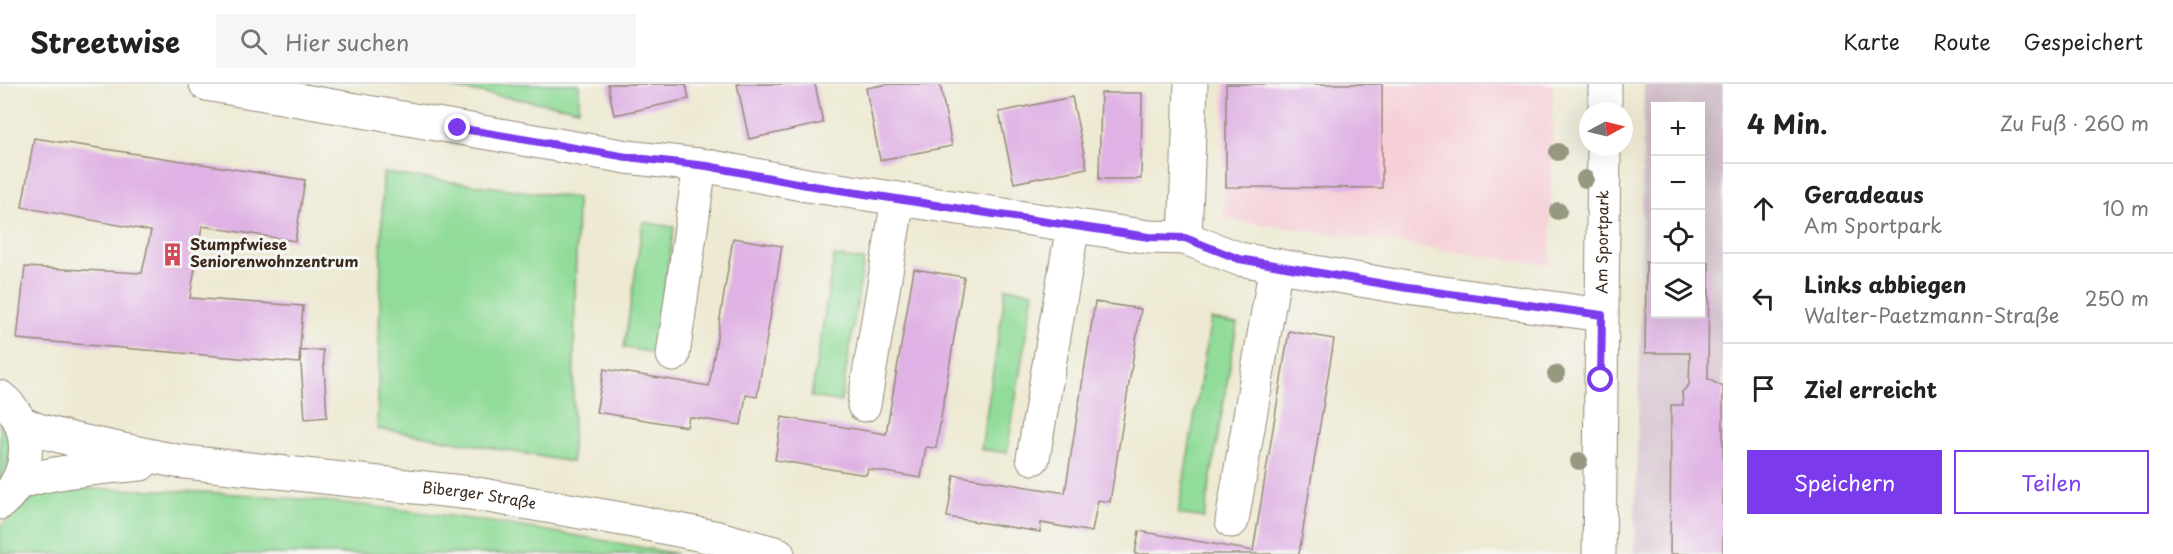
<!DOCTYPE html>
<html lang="de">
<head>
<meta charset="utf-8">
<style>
	:root { --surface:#fff; --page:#f6f6f6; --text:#222; --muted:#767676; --line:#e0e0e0; --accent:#7c3aed }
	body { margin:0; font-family:"Playpen Sans",sans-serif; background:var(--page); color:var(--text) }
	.controls { position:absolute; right:18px; top:18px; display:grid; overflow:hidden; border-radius:0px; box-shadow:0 6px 24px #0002 }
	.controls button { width:54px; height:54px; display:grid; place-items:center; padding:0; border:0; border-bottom:2px solid var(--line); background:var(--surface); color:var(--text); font:30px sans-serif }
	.compass { position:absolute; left:1579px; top:18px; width:54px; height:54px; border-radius:50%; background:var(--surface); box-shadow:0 6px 24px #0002; rotate:83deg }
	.stop { position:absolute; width:18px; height:18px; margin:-14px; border:4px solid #7c3aed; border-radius:50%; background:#fff }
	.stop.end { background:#7c3aed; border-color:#fff; box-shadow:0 2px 6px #0008 }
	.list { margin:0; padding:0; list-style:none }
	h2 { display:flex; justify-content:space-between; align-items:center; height:78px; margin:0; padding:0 24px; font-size:26px }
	h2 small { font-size:20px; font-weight:400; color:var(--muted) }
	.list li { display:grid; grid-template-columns:39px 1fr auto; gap:18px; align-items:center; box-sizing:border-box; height:90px; padding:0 24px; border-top:2px solid var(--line) }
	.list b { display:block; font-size:22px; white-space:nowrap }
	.list p { margin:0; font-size:20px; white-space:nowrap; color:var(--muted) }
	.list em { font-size:20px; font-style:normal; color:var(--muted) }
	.actions { display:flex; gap:12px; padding:18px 24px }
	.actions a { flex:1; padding:14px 0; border:2px solid var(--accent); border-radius:0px; text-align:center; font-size:21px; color:var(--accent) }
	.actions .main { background:var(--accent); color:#fff }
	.icon { flex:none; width:33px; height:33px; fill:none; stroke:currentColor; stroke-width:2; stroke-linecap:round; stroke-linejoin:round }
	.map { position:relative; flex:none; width:1723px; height:470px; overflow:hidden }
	header { display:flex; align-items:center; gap:36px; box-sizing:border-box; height:84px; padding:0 30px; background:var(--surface); border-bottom:2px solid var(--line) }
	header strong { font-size:28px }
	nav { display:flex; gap:33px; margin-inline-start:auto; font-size:21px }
	.search { width:420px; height:54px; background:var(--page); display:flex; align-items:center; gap:15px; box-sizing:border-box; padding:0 21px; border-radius:0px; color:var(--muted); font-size:22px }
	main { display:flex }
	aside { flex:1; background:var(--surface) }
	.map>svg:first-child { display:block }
	.built { fill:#f6cfd8 }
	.industrial { fill:#d1bdca; fill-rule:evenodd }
	.green { fill:#90dc98; stroke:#66835b; stroke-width:1.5 }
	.building { fill:#dfb1e4 }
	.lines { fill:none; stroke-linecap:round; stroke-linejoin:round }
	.minor-casing { stroke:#948a78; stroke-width:35 }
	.major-casing { stroke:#948a78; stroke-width:35 }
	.minor { stroke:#fff; stroke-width:33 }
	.major { stroke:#fff; stroke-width:33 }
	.tree { fill:#979880 }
	.route { stroke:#7c3aed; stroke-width:8 }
	.labels { text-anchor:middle; stroke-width:6; stroke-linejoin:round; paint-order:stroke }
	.street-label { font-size:15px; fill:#3b2a1e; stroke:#f6f6f2 }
	.poi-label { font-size:15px; font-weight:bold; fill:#3b2a1e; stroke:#f6f6f2; text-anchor:start }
</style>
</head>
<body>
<header>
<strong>Streetwise</strong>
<div class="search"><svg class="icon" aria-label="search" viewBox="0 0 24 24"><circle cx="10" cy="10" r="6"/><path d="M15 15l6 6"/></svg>Hier suchen</div>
<nav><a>Karte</a><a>Route</a><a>Gespeichert</a></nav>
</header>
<main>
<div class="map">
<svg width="1723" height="470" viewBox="0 0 1723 470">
	<rect width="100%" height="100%" fill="#f6f6f2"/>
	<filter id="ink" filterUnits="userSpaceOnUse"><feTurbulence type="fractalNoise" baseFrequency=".0167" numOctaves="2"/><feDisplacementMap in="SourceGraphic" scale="12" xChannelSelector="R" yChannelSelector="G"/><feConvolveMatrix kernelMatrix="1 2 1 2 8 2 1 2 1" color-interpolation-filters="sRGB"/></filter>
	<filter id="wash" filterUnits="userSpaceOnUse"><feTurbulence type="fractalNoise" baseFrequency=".008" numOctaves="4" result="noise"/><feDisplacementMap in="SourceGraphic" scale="24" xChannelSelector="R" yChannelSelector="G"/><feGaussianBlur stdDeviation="1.35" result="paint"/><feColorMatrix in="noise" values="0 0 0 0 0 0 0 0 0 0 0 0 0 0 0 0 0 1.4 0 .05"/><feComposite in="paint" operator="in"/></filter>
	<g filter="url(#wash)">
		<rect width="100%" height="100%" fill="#ede9d2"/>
		<path class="built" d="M1223 0H1553L1550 181 1224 135Z"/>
		<path class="industrial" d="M1644 0H1723V470H1634L1640 264ZM1656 22H1700V230H1656Z"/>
		<path class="green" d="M426 0H579V25Z
			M383 89 577 114 572 378 408 349 377 345Z
			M643 138 674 143 655 269 624 264Z
			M834 172 864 176 841 318 811 313Z
			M1006 204 1033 208 1007 369 981 365Z
			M1211 235 1237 240 1204 434 1178 430Z
			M0 337C13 358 12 376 0 398Z
			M90 405C287 405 484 433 677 470H0V442L44 406Z"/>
		<g id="blocks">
			<path class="building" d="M608 0H686L689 15 614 31Z
				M737 0H815L823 39 749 55Z
				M889 0H940L952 62 880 76 866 4Z
				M1226 0H1382V104L1226 103Z
				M1101 9H1142L1141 95H1099Z
				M1072 13 1087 84 1014 99 999 28Z
				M34 54 305 96 295 157 202 142 190 214 303 222 299 279 17 255 25 183 142 189 151 147 22 123Z
				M733 154 782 162 757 313 746 311 741 341 689 333 687 343 596 328 604 285 709 302Z
				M1646 178H1656V230H1701V179H1709L1708 295 1723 303V470H1670L1671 321H1683L1682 308 1689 301 1690 269H1645Z
				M914 185 964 193 936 364 926 363 921 394 868 385 866 391 775 376 782 333 886 350Z
				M1095 218 1141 225 1110 418 1098 416 1092 448 1041 439 1040 448 947 433 954 391 1065 409Z
				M1289 247 1334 255 1299 470H1135L1139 447 1253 467Z
				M323 266 327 333 305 335 300 267Z"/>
		</g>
	</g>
	<g filter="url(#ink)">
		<use href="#blocks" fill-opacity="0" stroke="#948a78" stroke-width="1.5"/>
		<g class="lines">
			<defs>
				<g id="minor">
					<path d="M206 0 627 73 707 82 807 101 1149 153 1185 154 1239 175 1407 204 1602 231"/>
					<path d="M1605 27V0"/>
					<path d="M1185 154 1191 0"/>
					<path d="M673 271 700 81"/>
					<path d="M864 321 898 115"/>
					<path d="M1033 374 1073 141"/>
					<path d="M1232 437 1276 181"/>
					<path id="s1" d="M1599 470 1604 63"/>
				</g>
				<g id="major">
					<path d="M0 313C35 340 33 392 0 419"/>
					<path id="s2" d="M21 339 41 347 75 356 176 377 471 409 633 437 718 454 778 470"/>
					<path d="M18 399C58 386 100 384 141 380"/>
				</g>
			</defs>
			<use href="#minor" class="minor-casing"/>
			<use href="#major" class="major-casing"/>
			<use href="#minor" class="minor"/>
			<use href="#major" class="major"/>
		</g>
		<g class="tree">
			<circle cx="1558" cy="68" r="9"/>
			<circle cx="1585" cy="95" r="9"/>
			<circle cx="1558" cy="127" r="9"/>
			<circle cx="1556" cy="290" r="9"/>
			<circle cx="1579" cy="377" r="9"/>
		</g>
	</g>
	<g class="lines" filter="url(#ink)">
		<path class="route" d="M458 44 627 73 707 82 807 101 987 129 1149 153 1185 154 1239 175 1407 204 1602 231 1601 296"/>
	</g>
	<defs>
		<symbol id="building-bare" viewBox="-9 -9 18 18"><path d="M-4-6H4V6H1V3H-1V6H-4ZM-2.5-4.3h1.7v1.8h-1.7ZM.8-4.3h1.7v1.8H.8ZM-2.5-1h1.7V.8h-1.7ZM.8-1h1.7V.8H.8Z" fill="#d1495b" stroke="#f6f6f2" stroke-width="2.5" paint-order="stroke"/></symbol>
	</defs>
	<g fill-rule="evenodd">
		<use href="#building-bare" x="156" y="154" width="33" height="33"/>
	</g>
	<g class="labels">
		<g class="street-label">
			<text dy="5" stroke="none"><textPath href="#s1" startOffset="312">Am Sportpark</textPath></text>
			<text dy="5" stroke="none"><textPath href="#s2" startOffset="465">Biberger Straße</textPath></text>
		</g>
		<g class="poi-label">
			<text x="190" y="166">Stumpfwiese<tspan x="190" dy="17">Seniorenwohnzentrum</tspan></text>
		</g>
	</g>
</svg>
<div class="controls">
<button>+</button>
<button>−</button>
<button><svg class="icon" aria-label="locate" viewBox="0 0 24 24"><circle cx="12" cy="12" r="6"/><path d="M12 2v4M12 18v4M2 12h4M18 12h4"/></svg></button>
<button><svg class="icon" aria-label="layers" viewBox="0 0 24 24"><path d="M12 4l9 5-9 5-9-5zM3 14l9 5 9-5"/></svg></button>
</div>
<svg class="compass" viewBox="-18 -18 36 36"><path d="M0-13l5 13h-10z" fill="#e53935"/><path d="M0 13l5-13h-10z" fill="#767676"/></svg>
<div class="stop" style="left:1601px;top:296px"></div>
<div class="stop end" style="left:458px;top:44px"></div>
</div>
<aside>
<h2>4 Min.<small>Zu Fuß · 260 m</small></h2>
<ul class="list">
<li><svg class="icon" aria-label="ahead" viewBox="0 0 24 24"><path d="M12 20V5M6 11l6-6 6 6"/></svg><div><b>Geradeaus</b><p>Am Sportpark</p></div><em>10 m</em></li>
<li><svg class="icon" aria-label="left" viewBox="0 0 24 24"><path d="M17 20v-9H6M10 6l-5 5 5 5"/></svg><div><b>Links abbiegen</b><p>Walter-Paetzmann-Straße</p></div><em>250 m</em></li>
<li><svg class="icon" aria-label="arrive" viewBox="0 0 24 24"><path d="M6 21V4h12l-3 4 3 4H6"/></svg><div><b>Ziel erreicht</b></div></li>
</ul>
<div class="actions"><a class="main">Speichern</a><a>Teilen</a></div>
</aside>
</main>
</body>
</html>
